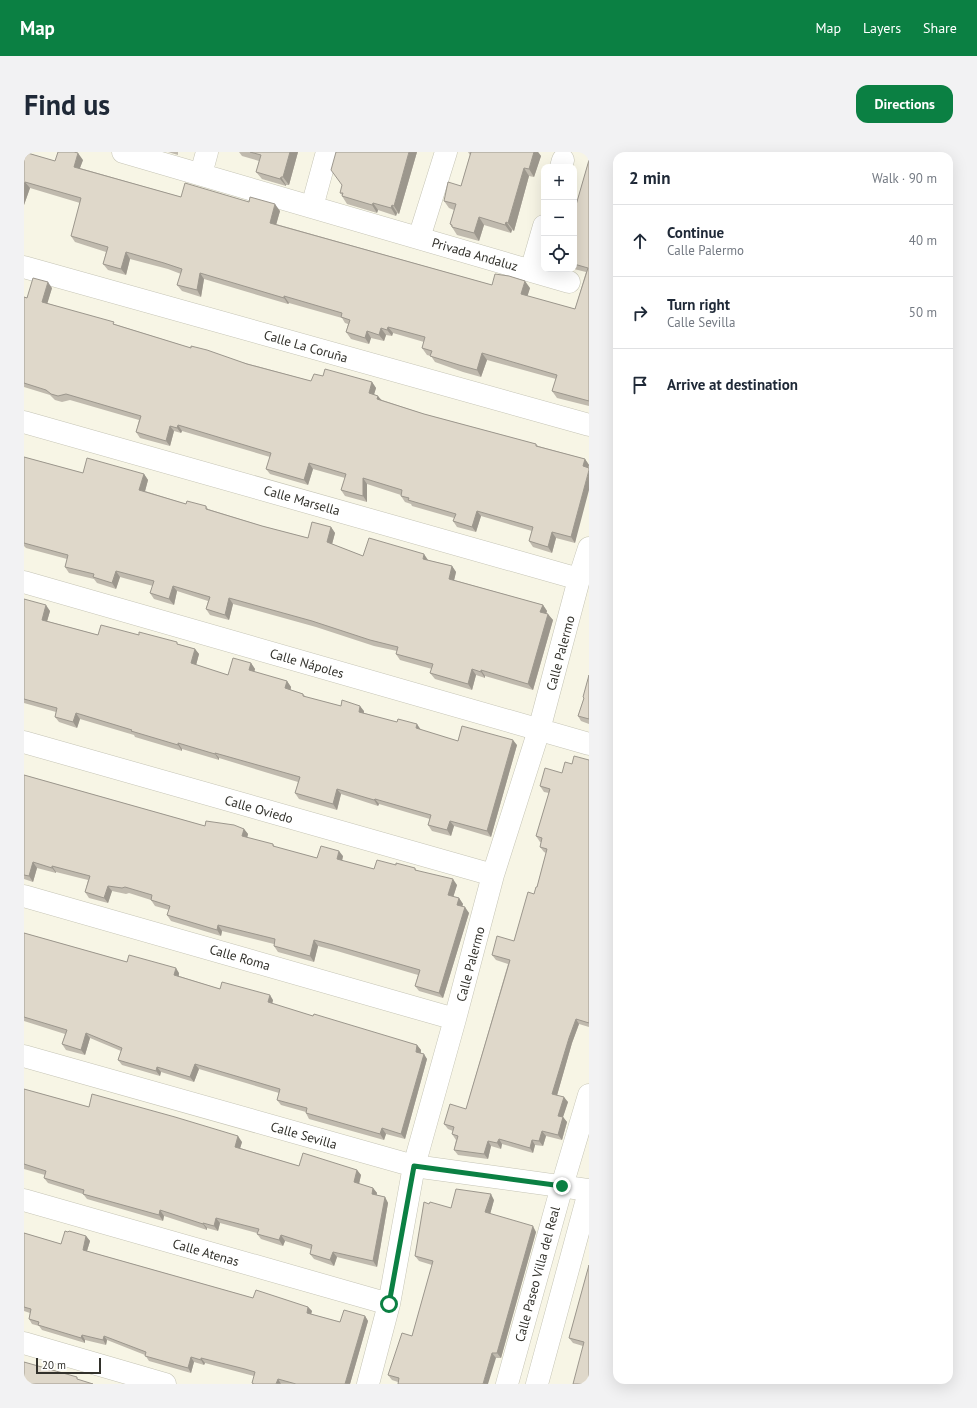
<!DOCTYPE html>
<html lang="en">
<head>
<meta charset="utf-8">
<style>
	:root { --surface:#fff; --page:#f2f2f3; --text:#1f2937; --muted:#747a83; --line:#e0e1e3; --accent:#0b8043 }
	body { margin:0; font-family:"PT Sans",sans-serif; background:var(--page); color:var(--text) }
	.controls { position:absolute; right:12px; top:12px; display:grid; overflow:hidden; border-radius:8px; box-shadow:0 4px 16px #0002 }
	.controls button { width:36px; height:36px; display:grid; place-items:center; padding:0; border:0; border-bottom:1px solid var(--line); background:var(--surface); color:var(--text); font:20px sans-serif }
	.scale { position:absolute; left:12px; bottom:10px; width:65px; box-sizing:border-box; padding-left:4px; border:2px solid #32312b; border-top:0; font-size:11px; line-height:14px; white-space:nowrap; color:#32312b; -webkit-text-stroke:3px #fff; paint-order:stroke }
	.stop { position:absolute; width:12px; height:12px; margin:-9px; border:3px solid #0b8043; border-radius:50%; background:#fff }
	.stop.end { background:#0b8043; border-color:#fff; box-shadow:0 1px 4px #0008 }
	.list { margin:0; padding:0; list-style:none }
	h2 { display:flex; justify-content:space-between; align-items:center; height:52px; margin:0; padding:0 16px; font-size:17px }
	h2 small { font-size:13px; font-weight:400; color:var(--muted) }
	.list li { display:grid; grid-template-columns:26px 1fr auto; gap:12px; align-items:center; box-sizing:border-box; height:72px; padding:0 16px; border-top:1px solid var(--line) }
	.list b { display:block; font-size:15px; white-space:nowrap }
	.list p { margin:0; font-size:13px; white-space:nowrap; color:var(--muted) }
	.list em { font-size:13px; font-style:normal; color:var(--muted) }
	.icon { flex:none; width:22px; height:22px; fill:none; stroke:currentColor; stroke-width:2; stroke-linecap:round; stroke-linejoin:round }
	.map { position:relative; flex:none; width:565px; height:1232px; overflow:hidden; border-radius:12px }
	header { display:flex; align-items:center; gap:24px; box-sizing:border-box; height:56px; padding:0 20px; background:var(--accent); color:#fff }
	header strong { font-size:19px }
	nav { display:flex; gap:22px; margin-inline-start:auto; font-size:14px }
	.intro { display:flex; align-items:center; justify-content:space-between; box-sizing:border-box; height:96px; padding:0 24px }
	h1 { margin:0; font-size:28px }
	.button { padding:10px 18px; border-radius:12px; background:var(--accent); color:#fff; font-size:14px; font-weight:700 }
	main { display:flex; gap:24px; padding:0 24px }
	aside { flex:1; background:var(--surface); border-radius:12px; box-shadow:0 4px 16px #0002 }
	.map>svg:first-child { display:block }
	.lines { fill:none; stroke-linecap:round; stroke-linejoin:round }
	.street-casing { stroke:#c5c4b5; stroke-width:23 }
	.secondary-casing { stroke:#c5c4b5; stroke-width:23 }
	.street { stroke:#fff; stroke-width:22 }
	.secondary { stroke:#fff; stroke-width:22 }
	.wall { fill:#c0baae }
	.shaded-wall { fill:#9c978d }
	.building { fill:#dfd8ca; stroke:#9c978d }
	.route { stroke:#0b8043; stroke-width:5 }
	.labels { text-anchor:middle; stroke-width:4; stroke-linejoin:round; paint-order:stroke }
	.street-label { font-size:13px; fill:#32312b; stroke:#fff }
</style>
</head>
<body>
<header>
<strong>Map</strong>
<nav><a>Map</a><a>Layers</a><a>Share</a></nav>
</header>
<div class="intro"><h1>Find us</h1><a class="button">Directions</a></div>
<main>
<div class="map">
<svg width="565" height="1232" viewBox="0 0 565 1232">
	<rect width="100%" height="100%" fill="#f7f5e5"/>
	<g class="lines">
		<defs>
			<path id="street" d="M99 0 545 130
				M537 15 539 8
				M177 22 183 0
				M288 55 303 0
				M395 86 422 0
				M0 115 565 273
				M507 119 520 74
				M0 270 555 427
				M0 430 565 592
				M0 590 469 723
				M0 744 431 867
				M0 904 390 1014 565 1038
				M0 1048 365 1152
				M0 1191 141 1232
				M344 1232 365 1152 390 1014 431 867 469 723 515 578 555 427 565 396"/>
			<path id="secondary" d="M483 1232 538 1034 565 943
				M513 1232 565 1040"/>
		</defs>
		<use href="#street" class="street-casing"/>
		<use href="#secondary" class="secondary-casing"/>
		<use href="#street" class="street"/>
		<use href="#secondary" class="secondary"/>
	</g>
	<path class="wall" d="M0 0 31 9 59 8 56 16 157 45 256 59 252 72 468 133 506 136 503 144 551 157 562 120 550 117V60L565 8V254L533 246 528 239 532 227 463 208 457 225 439 220 411 210 407 204 403 203 398 196 400 190 369 181 368 184 362 183 360 189 347 186 345 192 327 187 322 180 324 172 321 171 318 166 265 151 264 152 180 127 177 145 158 139 153 133 157 122 144 117 106 107 102 123 84 118 79 112 82 100 51 90 47 84 56 51 6 36 0 53Z
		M144 0H154V3Z
		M215 0H274L265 33H262V34L238 27 232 20 235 9 218 4Z
		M393 0 375 62 373 61 372 64 354 58 353 61 323 52 318 44V43L316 41 318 34Z
		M444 0H514L517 4 510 25 505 24 490 79 488 78 487 81 460 73 455 89 433 83 426 72 430 58 425 56 420 49 437 34 446 3Z
		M28 136 23 151 167 196 287 229 299 224 348 230 352 236 350 242 358 248 400 262 512 292 514 294 561 307 565 313 551 391 532 386 528 401 509 395 505 389 508 379 457 364 452 380 433 375 429 369 430 366 388 354 387 352 381 350 377 344V343L343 332V350L321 344 317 338 321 326 289 317 284 333 246 322 242 317 246 305 158 279 157 281 150 279 146 294 116 286 112 280 115 268 46 248 38 250 31 248 26 243 0 235V145L3 146Z
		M0 305 59 321 120 322 124 328 121 339 162 352 182 354 184 357 238 374 284 386 307 375 311 381 308 392 339 404 404 408 428 414 432 420 430 428 519 453 523 459 522 462 529 468 509 538 461 524V526L452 523 448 538 411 527 406 521 408 517 376 508 372 502 373 499 350 494 292 475 209 452 205 468 186 463 182 457 184 449 153 439 150 453 130 447 126 441 129 434 96 425 92 437 73 431 70 427 45 421 41 415 43 407 2 396 0 394Z
		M0 447 26 459 23 469 74 483H115L154 492 171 497 175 502 172 513 204 523 227 511 231 517 230 520 263 529 267 535V538L279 542 282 545 317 554 340 559V561L434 589 493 593 467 685 430 674 427 684 408 679 404 673 406 667 355 652 354 654 317 642 313 658 275 647 271 641 274 630 195 606V608L158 597V599L111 585 110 583 56 567 53 576 35 570 31 565 32 560 0 551Z
		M565 523V572L557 569 554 564 560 546 559 545Z
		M565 608V875L555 872 548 891 533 943 544 950 539 965 543 970 538 988 522 984 519 994 511 993 509 1001 478 992 477 997 467 994 464 1007 434 1003 430 998 432 988 428 982 429 979 424 977 420 972 442 957 484 812 472 808 468 803 490 789 513 735 522 701 520 700 516 695 517 690H516L512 684 525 641 520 640 516 634 538 621 548 612Z
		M0 623 181 674 220 677 224 682 223 686 249 692 251 695 293 706 319 704 318 709 350 717 372 713 391 716 392 718 433 733 429 745 435 746 439 752 438 754 445 761 419 846 395 839 391 834 394 823 313 799 294 794 290 810 254 800 250 794V792L198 779 197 784 147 769 143 763 145 758 131 754 127 748 105 741 102 742 88 739 84 751 65 746 61 740 64 728 32 720V721L13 716 9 730 0 727Z
		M0 781 103 810 155 821V824L196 837 249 848 248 852 289 864 393 893 397 898V901L403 907 381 987 362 982 360 988 285 967 282 961V960L257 953 253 948 255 941 175 917 170 930 137 920 136 924 98 913 94 908 97 899 66 886 61 903 42 898 38 892 41 882 0 869Z
		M0 937 65 955 218 990 216 996 275 1014 333 1018 337 1023 335 1032 349 1036 353 1041V1043L361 1045 364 1051 353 1115 313 1105 310 1114 290 1107 286 1102 287 1097 261 1089 259 1094 237 1087 233 1082V1081L196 1071 194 1079 183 1076V1078L140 1064 139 1069 63 1047 59 1042 24 1031 20 1026 21 1023 0 1017Z
		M470 1048 466 1062 512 1080 477 1206H472L374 1230 368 1228 364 1223 388 1184 408 1113 395 1109 391 1104 405 1052 427 1056Z
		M0 1081 37 1092 62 1084 66 1089 63 1099 229 1146 284 1155 288 1159 287 1162 316 1170 341 1164 344 1169 326 1232H228V1231L230 1224 181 1211 180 1213 170 1210 167 1221 125 1209 121 1203 83 1188 82 1193 61 1188V1191L18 1178 15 1174 8 1172 5 1167 6 1161 0 1159Z
		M565 1113V1232L559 1194 549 1191 545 1186Z"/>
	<path class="shaded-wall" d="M266 0H274L265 33 259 25Z
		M385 0H393L375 62 370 54Z
		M510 0H514L517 4 510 25 505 17Z
		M54 1 59 8 54 21 50 15Z
		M500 16 505 24 490 79 484 71Z
		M257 25 262 33V34L256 27Z
		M1 30 6 36 0 53V33Z
		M349 51 354 58 353 61 348 53Z
		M251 52 256 59 251 77 246 71Z
		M368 53 373 61 372 64 367 56Z
		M455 65 460 73 455 89 450 81Z
		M482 70 488 78 487 81 481 73Z
		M102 100 106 107 102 123 97 117Z
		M176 121 180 127 177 145 173 138Z
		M501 129 506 136 502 149 497 142Z
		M24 130 28 136 22 156 18 150Z
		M260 144 265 151 264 152 260 146Z
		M364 175 369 181 368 184 363 178Z
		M357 176 362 183 360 189 355 183Z
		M343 179 347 186 345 192 341 186Z
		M458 201 463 208 457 225 453 218Z
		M348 230 352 236 349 246 345 241Z
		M354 244 358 249 353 247Z
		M154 273 158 279 157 281 153 276Z
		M146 274 150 279 146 294 142 289Z
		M561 307 565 313 563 320 559 314Z
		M285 311 289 317 284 333 280 328Z
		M565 318V338L551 391 547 385Z
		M120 322 124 328 120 343 115 338Z
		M339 326 343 332V350L339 344Z
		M453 359 457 364 452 380 448 375Z
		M307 375 311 381 307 396 303 390Z
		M528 380 532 386 528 401 524 395Z
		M400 402 404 408 403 413 399 407Z
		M428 414 432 420 429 433 425 427Z
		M92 419 96 425 92 437 88 431Z
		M149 434 153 439 150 453 145 447Z
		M205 446 209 452 205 468 201 463Z
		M22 453 26 459 22 473 18 468Z
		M519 453 523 459 521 466 516 460Z
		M524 462 529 468 509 538 504 532Z
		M171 497 175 502 171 517 167 511Z
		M227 511 231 517 229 524 225 518Z
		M448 517 452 523 448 538 444 532Z
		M457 518 461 524V526L457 520Z
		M263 529 267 535 265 542 261 536Z
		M336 554 340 559 339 565 335 560Z
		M52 561 56 567 53 576 49 570Z
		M393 572 397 578 392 576Z
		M489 588 493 593 467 685 463 679Z
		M154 591 158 597V599L154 593Z
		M191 601 195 606V608L191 602Z
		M313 637 317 642 313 658 309 652Z
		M351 647 355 652 354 654 350 648Z
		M426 669 430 674 427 684 423 678Z
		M220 677 224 682 222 690 218 684Z
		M315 699 319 704 317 713 313 707Z
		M9 710 13 716 9 730 5 724Z
		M28 714 32 720V721L28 716Z
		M429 727 433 733 428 749 424 743Z
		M84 734 88 739 84 751 80 746Z
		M435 746 439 752 437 759 433 753Z
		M441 755 445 761 419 846 415 841Z
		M194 773 198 779 197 784 193 778Z
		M290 788 294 794 290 810 286 804Z
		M152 816 155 821 154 828 150 823Z
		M246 843 249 848 247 856 244 850Z
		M552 867 555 872 548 891 532 947 528 942 545 886Z
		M62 881 66 886 61 903 57 898Z
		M393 893 397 898 396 905 392 900Z
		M400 902 403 907 381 987 377 982Z
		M171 912 175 917 170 930 166 925Z
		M133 915 137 920 136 924 132 919Z
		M540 945 544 950 539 965 543 970 538 988 534 983V964Z
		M358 976 362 982 360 988 356 982Z
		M518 979 522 984 519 994 515 989Z
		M214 984 218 990 215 1000 211 995Z
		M475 987 478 992 477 997 473 991Z
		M508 988 511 993 509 1001 506 996Z
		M464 989 467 994 464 1007 460 1002Z
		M333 1018 337 1023 334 1036 330 1030Z
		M349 1036 353 1041 351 1047 348 1042Z
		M467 1042 470 1048 465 1066 461 1060Z
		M361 1045 364 1051 353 1115 349 1109Z
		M136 1058 140 1064 139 1069 135 1063Z
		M192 1066 196 1071 194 1079 190 1074Z
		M179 1071 183 1076V1078L179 1072Z
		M509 1074 512 1080 477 1206 473 1201Z
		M257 1083 261 1089 259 1094 255 1088Z
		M62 1084 66 1089 62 1102 59 1098Z
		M309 1100 313 1105 310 1114 306 1108Z
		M284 1155 288 1159 286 1166 283 1161Z
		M341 1164 344 1169 326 1232H321Z
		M58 1183 61 1188V1191L57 1186Z
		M80 1184 83 1188 82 1193 79 1188Z
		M468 1201 472 1206 464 1232H459Z
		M167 1205 170 1210 167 1221 164 1216Z
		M177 1206 181 1211 180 1213 177 1208Z
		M254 1227 257 1232H252Z"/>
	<path class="building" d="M0 0 31 9 34 0H50L54 1 50 15 157 45 161 31 225 50 226 45 251 52 246 71 468 133 471 122 485 124 501 129 497 142 551 157 564 116 550 112V60L565 8V249L528 239 533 223 458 201 453 218 435 213 406 204 408 199 398 196 401 185 364 175 363 178 357 176 355 183 343 179 341 186 322 180 326 168 317 165 318 161 260 144V146L176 121 173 138 153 133 158 117 140 111 102 100 97 117 79 112 84 95 47 84 57 46 1 30 0 33Z
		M226 0H266L259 25H257L256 27 232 20 237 3Z
		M312 0H385L370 54 368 53 367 56 349 51 348 53 318 44 319 41H316L318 33 307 18Z
		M447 0H510L505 17 500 16 484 71 482 70 481 73 455 65 450 81 428 75V73L426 72 432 52 420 49 424 30 437 34Z
		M9 126 24 130 18 150 90 170 89 172 167 196V194L183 198 223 212 287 229 290 222 299 224 301 217 348 230 345 241 354 244 353 247 400 262 512 292V294L561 307 559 314 565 316V318L547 385 528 380 524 395 505 389 509 375 453 359 448 375 429 369 432 362 384 348 385 346 377 344 378 338 339 326V344L317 338 322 322 285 311 280 328 242 317 247 301 154 273 153 276 146 274 142 289 112 280 117 264 42 242 34 244 27 242 22 238 0 231V145L3 146Z
		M0 305 59 321 63 306 120 322 115 338 162 352 163 349 182 354V357L238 374 284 386 288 370 307 375 303 390 339 404 345 386 400 402 399 407 428 414 425 427 519 453 516 460 524 462 504 532 457 518V520L448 517 444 532 406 521 409 512 372 502 374 495 346 488 288 469 205 446 201 463 182 457 186 445 149 434 145 447 126 441 130 429 92 419 88 431 69 425 70 422 41 415 44 403 0 391Z
		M0 447 22 453 18 468 74 483 77 473 115 483V480L153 490V492L171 497 167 511 204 523 209 506 227 511 225 518 263 529 261 536 279 542V544L317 554 318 548 336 554 335 560 373 570 374 567 393 572 392 576 434 589 438 574 489 588 463 679 426 669 423 678 404 673 407 663 351 647 350 648 313 637 309 652 271 641 276 625 191 601V602L154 591V593L107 579 108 578 52 561 49 570 31 565 33 556 0 547Z
		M565 523V567L554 564 560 546 559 545Z
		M550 604 565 608V871L552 867 545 886 528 942 540 945 534 964 539 965 534 983 518 979 515 989 508 988 506 996 475 987 473 991 464 989 460 1002 430 998 434 984 428 982 430 975 420 972 426 952 442 957 486 808 468 803 473 784 490 789 504 740 510 742 512 735H513L523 697 516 695 518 686 512 684 526 637 516 634 521 616 538 621 541 610 548 612Z
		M0 623 181 674 182 669 210 673 220 677 218 684 249 692V694L293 706 297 694 315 699 313 707 350 717 353 708 372 713V711L391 716V718L429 727 424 743 435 746 433 753 441 755 415 841 391 834 396 818 309 793 290 788 286 804 250 794 251 787 194 773 193 778 143 763 146 754 127 748 128 743 101 735 98 736 84 734 80 746 61 740 66 724 28 714V716L9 710 5 724 0 723Z
		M0 781 103 810 105 803 152 816 150 823 196 837 198 830 246 843 244 850 289 864 290 862 393 893 392 900 400 902 377 982 358 976 356 982 282 961 283 956 253 948 256 937 171 912 166 925 133 915 132 919 94 908 98 896 62 881 57 898 38 892 43 878 0 865Z
		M0 937 65 955 68 942 151 965 214 984 211 995 275 1014 279 1001 333 1018 330 1030 349 1036 348 1042 361 1045 349 1109 309 1100 306 1108 286 1102 288 1093 257 1083 255 1088 233 1082 235 1077 192 1066 190 1074 179 1071V1072L136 1058 135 1063 59 1042 60 1038 20 1026 22 1019 0 1012Z
		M432 1037 467 1042 461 1060 509 1074 473 1201H468L459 1232H374L375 1226 364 1223 378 1181 388 1184 409 1109 391 1104 400 1050 405 1052 406 1050 427 1056Z
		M41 1079 44 1080 45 1079 62 1084 59 1098 229 1146 232 1138 284 1155 283 1161 316 1170 320 1158 341 1164 321 1232H272L254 1227 252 1232H230L228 1231 231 1220 221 1217 177 1206V1208L167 1205 164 1216 121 1204 122 1200 80 1184 79 1188 58 1183 57 1186 14 1173 15 1170 5 1167 7 1157 0 1155V1081L37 1092Z
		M565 1113V1232H549L560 1190 545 1186Z
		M0 1210 53 1225V1227L69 1232H0Z"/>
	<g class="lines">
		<path class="route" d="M365 1152 390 1014 538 1034"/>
	</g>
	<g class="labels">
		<g class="street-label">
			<text transform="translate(451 102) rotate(16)" y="5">Privada Andaluz</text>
			<text transform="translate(282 194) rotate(16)" y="5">Calle La Coruña</text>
			<text transform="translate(278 348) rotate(16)" y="5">Calle Marsella</text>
			<text transform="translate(536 501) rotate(-75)" y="5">Calle Palermo</text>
			<text transform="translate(283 511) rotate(16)" y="5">Calle Nápoles</text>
			<text transform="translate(235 657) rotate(16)" y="5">Calle Oviedo</text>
			<text transform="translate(216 805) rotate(16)" y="5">Calle Roma</text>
			<text transform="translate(446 812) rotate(-75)" y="5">Calle Palermo</text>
			<text transform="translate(280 983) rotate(16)" y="5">Calle Sevilla</text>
			<text transform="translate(182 1100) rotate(16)" y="5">Calle Atenas</text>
			<text transform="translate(513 1122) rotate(-75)" y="5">Calle Paseo Villa del Real</text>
		</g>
	</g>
</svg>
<div class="controls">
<button>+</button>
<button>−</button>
<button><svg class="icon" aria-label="locate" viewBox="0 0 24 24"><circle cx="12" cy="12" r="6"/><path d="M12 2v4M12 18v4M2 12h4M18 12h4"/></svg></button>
</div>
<div class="scale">20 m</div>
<div class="stop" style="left:365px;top:1152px"></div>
<div class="stop end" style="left:538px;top:1034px"></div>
</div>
<aside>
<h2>2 min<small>Walk · 90 m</small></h2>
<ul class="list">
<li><svg class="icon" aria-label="ahead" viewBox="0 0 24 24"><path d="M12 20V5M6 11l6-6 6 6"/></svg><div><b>Continue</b><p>Calle Palermo</p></div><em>40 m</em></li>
<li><svg class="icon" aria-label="right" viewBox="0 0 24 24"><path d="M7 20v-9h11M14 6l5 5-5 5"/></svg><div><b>Turn right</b><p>Calle Sevilla</p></div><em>50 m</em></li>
<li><svg class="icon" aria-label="arrive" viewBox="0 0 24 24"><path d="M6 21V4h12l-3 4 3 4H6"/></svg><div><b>Arrive at destination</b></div></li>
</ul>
</aside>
</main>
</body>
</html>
